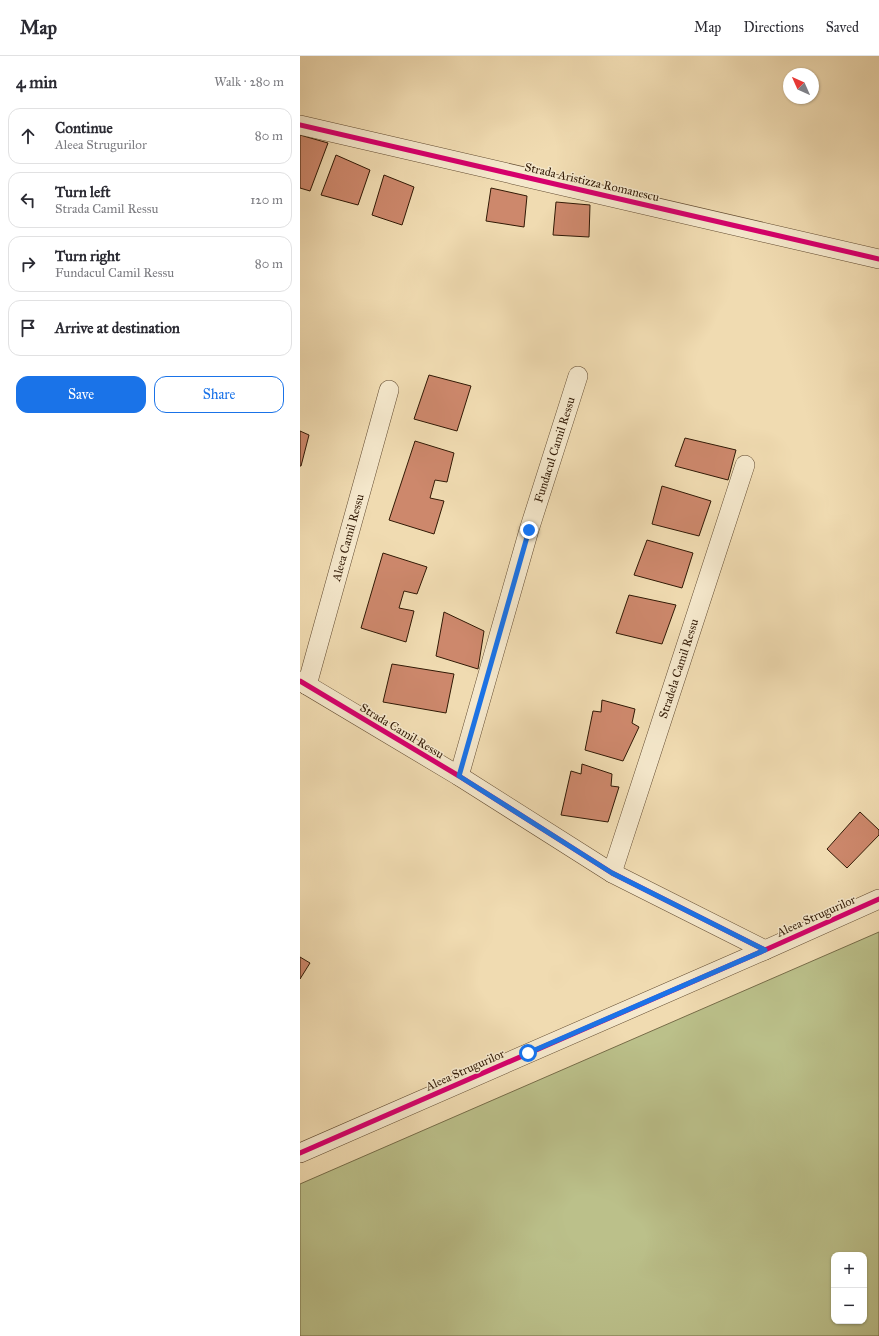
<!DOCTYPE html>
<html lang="en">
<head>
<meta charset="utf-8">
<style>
	:root { --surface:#fff; --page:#f7f7f7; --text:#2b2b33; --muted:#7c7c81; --line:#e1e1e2; --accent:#1a73e8 }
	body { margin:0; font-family:"IM FELL Great Primer",serif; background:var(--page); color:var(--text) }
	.controls { position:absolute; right:12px; bottom:12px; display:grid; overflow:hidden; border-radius:8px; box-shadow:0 1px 3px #0004 }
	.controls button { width:36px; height:36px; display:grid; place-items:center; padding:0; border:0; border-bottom:1px solid var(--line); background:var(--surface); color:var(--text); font:20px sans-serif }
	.compass { position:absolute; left:483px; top:12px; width:36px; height:36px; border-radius:50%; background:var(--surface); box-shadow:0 1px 3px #0004; rotate:315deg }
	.stop { position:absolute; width:12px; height:12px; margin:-9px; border:3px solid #1a73e8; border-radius:50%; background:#fff }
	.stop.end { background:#1a73e8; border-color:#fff; box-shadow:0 1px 4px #0008 }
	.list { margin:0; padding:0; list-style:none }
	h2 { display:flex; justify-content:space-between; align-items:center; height:52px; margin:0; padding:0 16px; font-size:17px }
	h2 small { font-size:13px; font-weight:400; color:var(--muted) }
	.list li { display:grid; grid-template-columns:26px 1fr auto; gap:12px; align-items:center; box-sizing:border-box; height:56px; margin:0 8px 8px; padding:0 8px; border:1px solid var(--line); border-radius:12px }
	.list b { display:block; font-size:15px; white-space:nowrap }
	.list p { margin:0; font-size:13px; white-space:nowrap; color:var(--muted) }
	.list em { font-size:13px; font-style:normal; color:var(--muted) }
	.actions { display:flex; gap:8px; padding:12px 16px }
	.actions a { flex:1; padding:9px 0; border:1px solid var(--accent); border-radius:12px; text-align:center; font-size:14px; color:var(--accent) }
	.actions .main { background:var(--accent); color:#fff }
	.icon { flex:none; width:22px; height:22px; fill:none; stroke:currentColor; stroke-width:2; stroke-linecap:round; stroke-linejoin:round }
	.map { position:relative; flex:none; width:579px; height:1280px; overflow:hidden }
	header { display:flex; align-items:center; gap:24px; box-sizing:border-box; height:56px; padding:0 20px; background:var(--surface); border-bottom:1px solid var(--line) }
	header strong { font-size:19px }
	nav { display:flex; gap:22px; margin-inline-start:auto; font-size:14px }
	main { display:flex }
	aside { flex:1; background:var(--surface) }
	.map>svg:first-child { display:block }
	.green { fill:#bbc08a; stroke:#766c48; fill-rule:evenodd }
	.building { fill:#cd886c; stroke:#311905 }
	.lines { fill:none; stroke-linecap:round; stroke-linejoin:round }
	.street-casing { stroke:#614a30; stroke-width:20 }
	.street { stroke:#f5e8cc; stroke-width:19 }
	.cycleway-casing { stroke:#f5e8cc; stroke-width:8 }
	.cycleway { stroke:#d6006c; stroke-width:5 }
	.route { stroke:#1a73e8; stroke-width:5 }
	.labels { text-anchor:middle; stroke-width:3; stroke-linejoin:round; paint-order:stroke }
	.street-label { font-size:12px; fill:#311905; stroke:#f5e8cc }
</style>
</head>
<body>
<header>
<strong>Map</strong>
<nav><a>Map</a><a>Directions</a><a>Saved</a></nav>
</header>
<main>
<aside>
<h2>4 min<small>Walk · 280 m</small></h2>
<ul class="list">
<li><svg class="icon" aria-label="ahead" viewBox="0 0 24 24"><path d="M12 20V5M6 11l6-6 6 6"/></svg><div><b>Continue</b><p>Aleea Strugurilor</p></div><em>80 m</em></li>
<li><svg class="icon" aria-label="left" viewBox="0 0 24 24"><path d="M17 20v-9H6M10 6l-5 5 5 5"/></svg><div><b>Turn left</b><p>Strada Camil Ressu</p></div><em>120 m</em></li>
<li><svg class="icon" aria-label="right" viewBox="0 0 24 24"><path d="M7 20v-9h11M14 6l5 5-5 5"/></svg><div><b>Turn right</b><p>Fundacul Camil Ressu</p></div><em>80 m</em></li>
<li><svg class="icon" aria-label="arrive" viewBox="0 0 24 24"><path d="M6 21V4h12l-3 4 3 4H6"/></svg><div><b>Arrive at destination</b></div></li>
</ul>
<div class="actions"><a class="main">Save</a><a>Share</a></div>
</aside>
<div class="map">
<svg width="579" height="1280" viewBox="0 0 579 1280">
	<rect width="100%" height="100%" fill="#f0dbb1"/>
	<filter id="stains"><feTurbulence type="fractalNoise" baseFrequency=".005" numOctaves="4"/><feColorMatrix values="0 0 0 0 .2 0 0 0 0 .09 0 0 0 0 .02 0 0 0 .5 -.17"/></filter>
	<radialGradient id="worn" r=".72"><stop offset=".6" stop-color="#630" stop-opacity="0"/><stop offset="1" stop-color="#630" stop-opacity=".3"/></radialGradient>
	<path class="green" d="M579 876V1280H0V1128ZM534 1199H564V1265H534Z"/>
	<path class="building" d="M0 79 28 87 10 135 0 132Z
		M36 99 70 114 58 149 21 139Z
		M84 119 114 131 102 169 72 159Z
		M191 132 227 140 224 171 186 165Z
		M256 146 290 149 289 181 253 179Z
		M129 319 171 330 157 375 114 363Z
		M0 375 9 379 1 410H0Z
		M385 382 436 394 428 424 375 410Z
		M115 385 154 397 147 426 135 424 130 442 144 445 134 478 89 464Z
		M362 430 411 445 399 480 352 468Z
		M347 484 393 497 382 532 334 519Z
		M83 497 127 511 117 538 104 535 99 552 114 555 106 586 61 572Z
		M329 539 376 549 362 588 316 577Z
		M144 556 184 575 178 613 136 600Z
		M92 608 154 618 146 657 83 646Z
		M302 644 335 653 332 667 339 671 323 705 285 694 293 655 301 656Z
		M282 708 312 718 311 730 319 731 308 766 261 759 271 715 281 718Z
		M560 756 579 774V779L547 812 527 793Z
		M0 901 10 907 0 923Z"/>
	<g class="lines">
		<defs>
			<g id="street">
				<path d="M0 69 579 203"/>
				<path d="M0 625 159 720 312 817 465 894"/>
				<path id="s1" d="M7 629 89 334"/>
				<path id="s2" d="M159 720 229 474 278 320"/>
				<path id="s3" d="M312 817 445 409"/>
				<path d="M0 1097 465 894 579 843"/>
			</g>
		</defs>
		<use href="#street" class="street-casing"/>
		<use href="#street" class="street"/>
		<defs>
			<path id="cycleway" d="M0 69 579 203
				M0 625 159 720 312 817 465 894
				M0 1097 465 894 579 843"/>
		</defs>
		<use href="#cycleway" class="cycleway-casing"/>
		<use href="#cycleway" class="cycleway"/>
	</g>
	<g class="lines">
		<path class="route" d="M228 997 465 894 312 817 159 720 229 474"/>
	</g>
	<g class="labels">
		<g class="street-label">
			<text transform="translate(292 126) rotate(13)" y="4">Strada Aristizza Romanescu</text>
			<text dy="4" stroke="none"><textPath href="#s2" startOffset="340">Fundacul Camil Ressu</textPath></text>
			<text dy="4" stroke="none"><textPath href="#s1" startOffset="153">Aleea Camil Ressu</textPath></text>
			<text dy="4" stroke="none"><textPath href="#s3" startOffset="215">Stradela Camil Ressu</textPath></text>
			<text transform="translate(102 675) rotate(31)" y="4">Strada Camil Ressu</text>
			<text transform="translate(516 860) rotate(-24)" y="4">Aleea Strugurilor</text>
			<text transform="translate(165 1014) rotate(-24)" y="4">Aleea Strugurilor</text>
		</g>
	</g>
	<rect width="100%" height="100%" filter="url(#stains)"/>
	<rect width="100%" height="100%" fill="url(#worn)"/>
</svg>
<div class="controls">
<button>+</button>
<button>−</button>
</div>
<svg class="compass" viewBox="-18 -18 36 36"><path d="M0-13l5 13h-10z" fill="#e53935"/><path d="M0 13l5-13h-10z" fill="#7c7c81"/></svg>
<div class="stop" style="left:228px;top:997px"></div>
<div class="stop end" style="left:229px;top:474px"></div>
</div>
</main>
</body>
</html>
